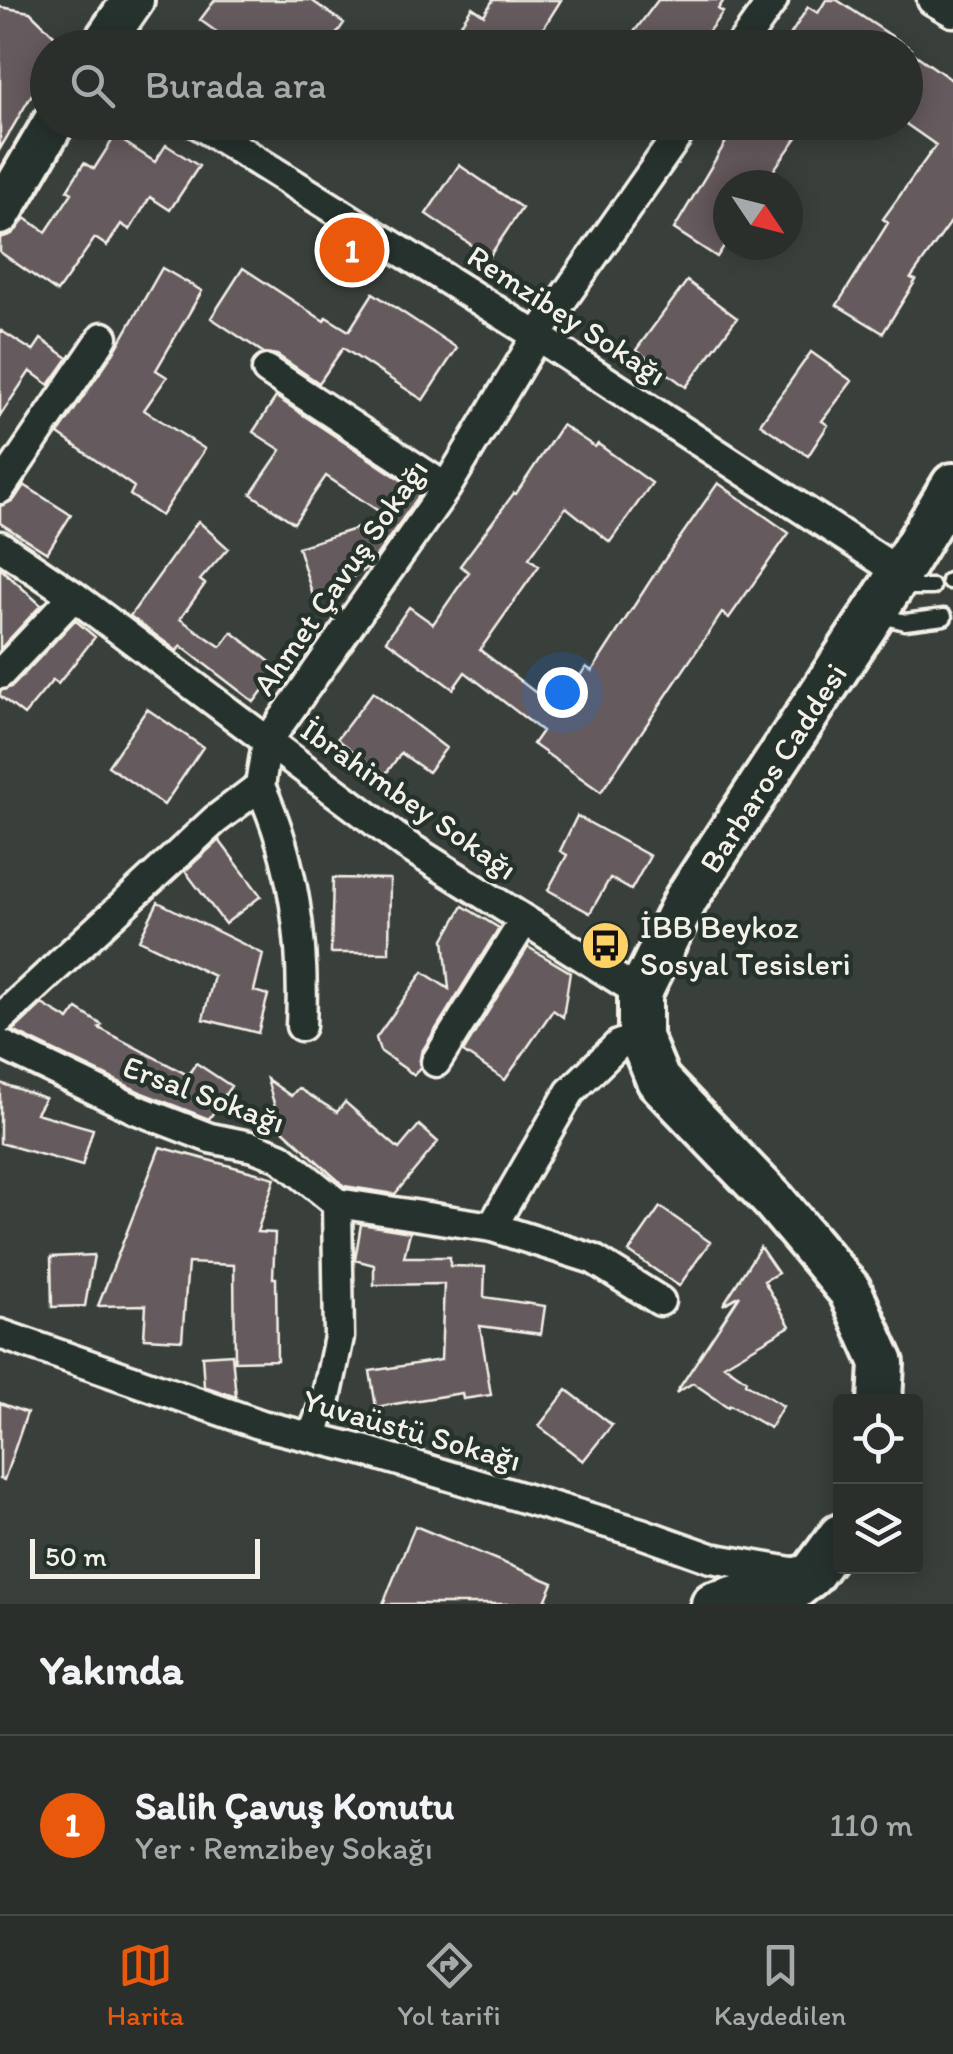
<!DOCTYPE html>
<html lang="tr">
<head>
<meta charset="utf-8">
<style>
	:root { --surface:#2b2f2c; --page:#373b38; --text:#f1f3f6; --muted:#a6a9a9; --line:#474a48; --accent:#ea580c }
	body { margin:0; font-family:Itim,sans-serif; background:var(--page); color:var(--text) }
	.controls { position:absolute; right:30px; bottom:30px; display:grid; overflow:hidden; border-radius:10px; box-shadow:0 5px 25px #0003 }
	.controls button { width:90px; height:90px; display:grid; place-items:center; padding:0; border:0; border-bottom:2px solid var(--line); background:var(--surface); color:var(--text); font:50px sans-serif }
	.compass { position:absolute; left:713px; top:170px; width:90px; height:90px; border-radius:50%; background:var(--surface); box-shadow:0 5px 25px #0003; rotate:125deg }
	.scale { position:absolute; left:30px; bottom:25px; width:230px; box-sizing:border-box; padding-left:10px; border:5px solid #f4f1e8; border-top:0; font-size:28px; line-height:35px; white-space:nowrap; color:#f4f1e8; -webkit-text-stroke:8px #26332d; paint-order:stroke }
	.you { position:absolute; left:562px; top:692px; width:35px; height:35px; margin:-25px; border:8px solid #fff; border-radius:50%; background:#1a73e8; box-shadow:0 0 0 15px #1a73e833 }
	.badge { display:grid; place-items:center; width:65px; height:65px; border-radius:50%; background:var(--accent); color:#fff; font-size:32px; font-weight:700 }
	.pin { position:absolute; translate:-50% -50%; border:5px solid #fff; box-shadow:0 2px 10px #0006 }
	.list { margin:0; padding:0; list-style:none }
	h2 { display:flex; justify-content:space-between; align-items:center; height:130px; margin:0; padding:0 40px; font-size:42px }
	h2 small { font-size:32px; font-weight:400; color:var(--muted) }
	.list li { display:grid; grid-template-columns:65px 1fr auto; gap:30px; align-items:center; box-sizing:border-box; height:180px; padding:0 40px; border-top:2px solid var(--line) }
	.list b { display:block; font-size:38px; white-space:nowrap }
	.list p { margin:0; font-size:32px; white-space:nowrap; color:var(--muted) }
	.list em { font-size:32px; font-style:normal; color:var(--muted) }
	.icon { flex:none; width:55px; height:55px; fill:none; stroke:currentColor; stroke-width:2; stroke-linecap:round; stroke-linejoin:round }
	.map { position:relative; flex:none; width:953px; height:1604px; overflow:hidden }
	.search { position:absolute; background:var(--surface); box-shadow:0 5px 25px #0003; left:30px; right:30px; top:30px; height:110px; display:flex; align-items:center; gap:25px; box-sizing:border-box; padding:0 35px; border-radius:55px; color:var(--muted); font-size:38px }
	.sheet { height:310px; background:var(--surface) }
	nav { display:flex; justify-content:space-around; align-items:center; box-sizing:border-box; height:140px; border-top:2px solid var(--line); background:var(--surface); font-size:28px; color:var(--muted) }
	nav a { display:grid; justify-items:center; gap:5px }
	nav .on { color:var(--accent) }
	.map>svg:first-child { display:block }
	.building { fill:#655a5d; stroke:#f4f1e8; stroke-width:2.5 }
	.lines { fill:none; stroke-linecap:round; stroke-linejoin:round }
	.lane-casing { stroke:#f4f1e8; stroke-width:21 }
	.street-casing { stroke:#f4f1e8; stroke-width:35 }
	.secondary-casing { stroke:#f4f1e8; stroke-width:48 }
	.primary-casing { stroke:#f4f1e8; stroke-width:50 }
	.lane { stroke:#26332d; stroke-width:14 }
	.street { stroke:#26332d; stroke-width:28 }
	.secondary { stroke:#26332d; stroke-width:40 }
	.primary { stroke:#26332d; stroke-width:42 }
	.labels { text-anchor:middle; stroke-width:9; stroke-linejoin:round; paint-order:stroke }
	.street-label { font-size:32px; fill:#f4f1e8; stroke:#26332d }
	.poi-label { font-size:32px; fill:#f4f1e8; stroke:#26332d; text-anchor:start }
</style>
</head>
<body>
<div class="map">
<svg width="953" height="1604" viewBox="0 0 953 1604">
	<rect width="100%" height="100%" fill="#393f3b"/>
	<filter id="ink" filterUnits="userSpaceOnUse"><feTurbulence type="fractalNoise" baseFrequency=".01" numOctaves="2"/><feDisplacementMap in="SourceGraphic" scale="20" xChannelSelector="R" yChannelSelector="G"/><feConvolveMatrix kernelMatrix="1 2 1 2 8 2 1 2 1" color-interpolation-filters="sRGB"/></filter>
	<g filter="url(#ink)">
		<path class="building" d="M215 0H311L344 23 327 48H239L200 20Z
			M493 0H561L531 48H445L472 7 484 15Z
			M658 0H724L718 9 723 12 696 48H622Z
			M826 0H837L910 48H782L808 7 818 13Z
			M0 7 30 12 67 48H48V67L0 149Z
			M906 48 953 81V219L911 278 916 280 883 333 837 305 888 223 883 219 936 145 906 124Z
			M704 122H808L763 185H728V240L717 257 674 229 727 140Z
			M115 136 155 162 166 145 199 166 170 210 150 197 130 230 121 224 107 246 95 238 57 292 0 252V238L12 234 25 218 46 232 72 193 67 190 84 163 94 169Z
			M459 165 522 208 489 257 426 214Z
			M162 268 202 291 156 370 167 377 144 410 205 449 161 516 130 495 134 487 58 434 117 347Z
			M243 268 324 321 326 317 349 331 373 293 457 348 423 400 343 348 319 383 277 355 264 353 211 318Z
			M687 281 737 318 686 387 636 350Z
			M0 330 33 351 41 339 68 358 49 385 30 371 0 416Z
			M811 352 852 381 822 421 828 425 808 456 760 424Z
			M276 397 421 493 369 566 336 588 313 596 298 547 389 518 326 476 294 523 251 494 281 450 253 432Z
			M562 425 595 447 598 444 652 483 610 542 566 507 529 558 539 566 480 650 557 709 586 667 592 671 654 575 718 483 789 533 729 618 722 613 601 792 533 744 542 731 465 672 453 689 386 640 409 607 433 624 469 572 460 566 514 493 516 494Z
			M24 485 71 515 47 553 0 523V506L14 500Z
			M198 521 228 548 200 580 205 584 180 619 221 647 232 632 279 669 254 702 181 646 177 651 130 616Z
			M0 568 41 605 0 649Z
			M75 620 95 637 58 684 53 680 24 715 0 696V691L13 686Z
			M373 692 446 748 428 772 401 753 385 775 337 739Z
			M147 709 203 747 164 805 108 766Z
			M577 816 650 856 631 890 610 878 590 913 548 890 567 855 560 851Z
			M219 840 261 896 225 924 185 871Z
			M333 878 390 879 389 953H331Z
			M158 902 263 954 254 991 268 995 258 1033 203 1019 214 976 139 940Z
			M463 906 499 928 421 1053 420 1067 414 1075 380 1051 376 1038 423 972 449 989 444 939Z
			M528 947 570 972 563 1017 553 1010 505 1080 463 1052Z
			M42 1004 69 1020 77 1009 102 1025 99 1028 188 1075 196 1063 231 1086 209 1119 142 1093 13 1031Z
			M267 1079 291 1096 298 1088 337 1112 345 1102 399 1149 419 1125 438 1142 395 1194 344 1186 281 1128Z
			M0 1083 45 1098 36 1113 93 1129 82 1166 0 1143Z
			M160 1147 275 1178 257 1232 275 1233 273 1278H276L277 1360 235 1361 234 1265 188 1263 182 1340 144 1338 146 1305 98 1306Z
			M660 1207 710 1242 679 1286 629 1252Z
			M361 1224 410 1232 404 1257H450V1266L485 1267 484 1297 545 1306 541 1334 480 1326 491 1395 463 1399 462 1393 376 1407 370 1371 441 1360 444 1284 374 1285V1265L355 1260Z
			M760 1247 778 1273 764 1281 790 1326 724 1365 746 1380 745 1383 783 1406 770 1428 730 1405 728 1407 693 1383 676 1393 740 1295 723 1305Z
			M94 1255 85 1306 52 1307 51 1257Z
			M232 1354 236 1397 204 1386 202 1356Z
			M567 1390 612 1425 583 1461 539 1426Z
			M0 1403 27 1413 4 1480 0 1479Z
			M415 1526 553 1583 544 1604H383Z"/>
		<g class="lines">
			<defs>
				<path id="lane" d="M949 581 953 580
					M897 587H932
					M879 615 905 622 944 617"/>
				<path id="street" d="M932 0 953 12
					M739 48 773 0
					M195 122 537 336 899 572
					M267 370 446 488
					M0 489 103 337
					M0 546 74 596 406 845 640 993
					M0 674 74 596
					M260 786C294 860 305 945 301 1026
					M0 1019 215 820 260 786 267 742 446 488 537 336 687 122
					M0 1044 135 1109 210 1138 254 1147 280 1157 337 1203 492 1227 570 1092 618 1045 640 1037
					M436 1062 524 921
					M492 1227 593 1259 660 1301
					M0 1334 262 1425 359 1449 641 1533 711 1558 797 1573
					M312 1437 326 1399 339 1337 337 1203"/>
				<path id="secondary" d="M100 48 133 0
					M0 214 54 122"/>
				<path id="primary" d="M880 1402 882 1363 850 1291 774 1201 658 1080 640 1037V993L686 899 891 587 953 485
					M791 1591 811 1575 840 1536
					M713 1604 811 1575"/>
			</defs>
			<use href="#lane" class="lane-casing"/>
			<use href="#street" class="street-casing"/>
			<use href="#secondary" class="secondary-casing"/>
			<use href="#primary" class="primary-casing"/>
			<use href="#lane" class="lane"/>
			<use href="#street" class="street"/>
			<use href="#secondary" class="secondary"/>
			<use href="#primary" class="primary"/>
		</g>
	</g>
	<defs>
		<symbol id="bus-disc" viewBox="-11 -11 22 22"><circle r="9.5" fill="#ffd166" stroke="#26332d"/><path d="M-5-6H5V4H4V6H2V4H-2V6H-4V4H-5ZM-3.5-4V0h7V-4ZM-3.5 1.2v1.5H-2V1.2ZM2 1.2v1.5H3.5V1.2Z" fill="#111"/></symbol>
	</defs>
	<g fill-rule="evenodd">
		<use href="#bus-disc" x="578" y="918" width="55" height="55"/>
	</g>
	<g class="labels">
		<g class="street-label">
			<text transform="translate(567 315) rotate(33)" y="11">Remzibey Sokağı</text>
			<text transform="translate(340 577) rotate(-55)" y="11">Ahmet Çavuş Sokağı</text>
			<text transform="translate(773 768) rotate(-57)" y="11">Barbaros Caddesi</text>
			<text transform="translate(409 799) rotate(35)" y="11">İbrahimbey Sokağı</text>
			<text transform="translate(204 1094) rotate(20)" y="11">Ersal Sokağı</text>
			<text transform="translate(412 1430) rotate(16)" y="11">Yuvaüstü Sokağı</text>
		</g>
		<g class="poi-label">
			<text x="640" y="938">İBB Beykoz<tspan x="640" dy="37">Sosyal Tesisleri</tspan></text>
		</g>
	</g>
</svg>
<div class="controls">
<button><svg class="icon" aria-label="locate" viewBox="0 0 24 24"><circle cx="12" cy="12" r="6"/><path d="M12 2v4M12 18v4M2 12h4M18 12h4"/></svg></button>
<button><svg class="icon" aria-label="layers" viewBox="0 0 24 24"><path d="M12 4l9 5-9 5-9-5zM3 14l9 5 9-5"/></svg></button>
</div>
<svg class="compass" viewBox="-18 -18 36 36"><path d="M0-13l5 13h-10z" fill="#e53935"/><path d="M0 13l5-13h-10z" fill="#a6a9a9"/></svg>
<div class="scale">50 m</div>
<div class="you"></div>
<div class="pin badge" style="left:352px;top:250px">1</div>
<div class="search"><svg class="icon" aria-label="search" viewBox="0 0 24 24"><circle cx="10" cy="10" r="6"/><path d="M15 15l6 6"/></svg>Burada ara</div>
</div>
<section class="sheet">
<h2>Yakında<small></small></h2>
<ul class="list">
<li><span class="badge">1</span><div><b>Salih Çavuş Konutu</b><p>Yer · Remzibey Sokağı</p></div><em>110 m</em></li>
</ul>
</section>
<nav>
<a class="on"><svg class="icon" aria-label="map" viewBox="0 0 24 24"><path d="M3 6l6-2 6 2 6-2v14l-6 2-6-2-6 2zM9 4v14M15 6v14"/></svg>Harita</a>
<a><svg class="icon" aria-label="directions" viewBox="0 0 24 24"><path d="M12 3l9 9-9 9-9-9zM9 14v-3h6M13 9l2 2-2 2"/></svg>Yol tarifi</a>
<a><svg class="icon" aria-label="saved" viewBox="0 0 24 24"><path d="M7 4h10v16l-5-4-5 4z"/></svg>Kaydedilen</a>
</nav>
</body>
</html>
